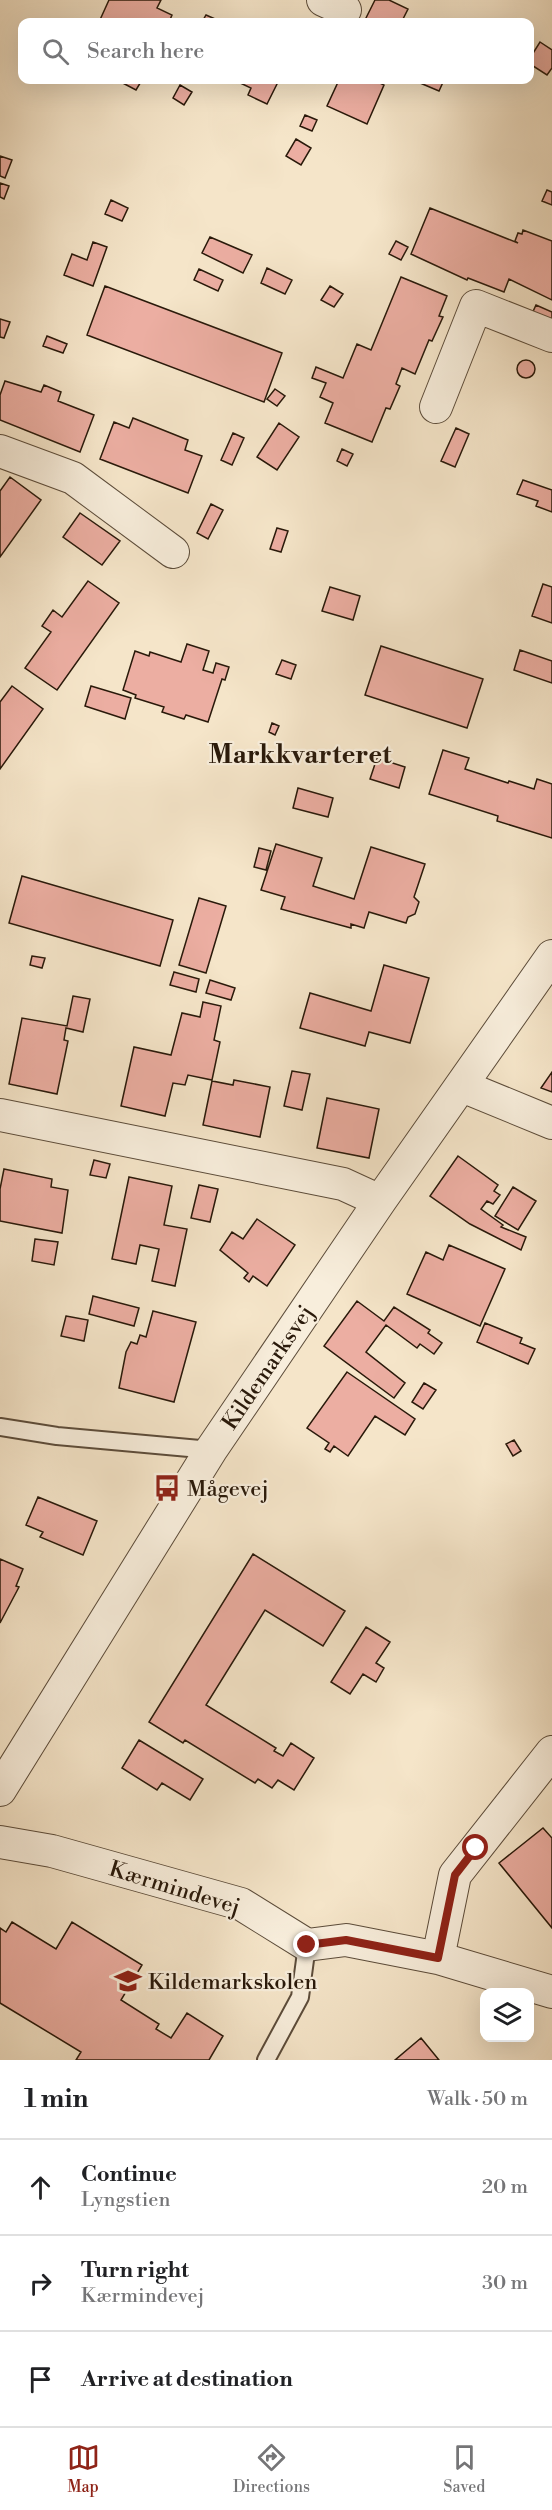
<!DOCTYPE html>
<html lang="en">
<head>
<meta charset="utf-8">
<style>
	:root { --surface:#fff; --page:#f2f2f2; --text:#202124; --muted:#757577; --line:#e0e0e0; --accent:#8f2418 }
	body { margin:0; font-family:"Libre Bodoni",serif; background:var(--page); color:var(--text) }
	.controls { position:absolute; right:18px; bottom:18px; display:grid; overflow:hidden; border-radius:12px; box-shadow:0 6px 24px #0002 }
	.controls button { width:54px; height:54px; display:grid; place-items:center; padding:0; border:0; border-bottom:2px solid var(--line); background:var(--surface); color:var(--text); font:30px sans-serif }
	.stop { position:absolute; width:18px; height:18px; margin:-14px; border:4px solid #8f2418; border-radius:50%; background:#fff }
	.stop.end { background:#8f2418; border-color:#fff; box-shadow:0 2px 6px #0008 }
	.list { margin:0; padding:0; list-style:none }
	h2 { display:flex; justify-content:space-between; align-items:center; height:78px; margin:0; padding:0 24px; font-size:26px }
	h2 small { font-size:20px; font-weight:400; color:var(--muted) }
	.list li { display:grid; grid-template-columns:39px 1fr auto; gap:18px; align-items:center; box-sizing:border-box; height:96px; padding:0 24px; border-top:2px solid var(--line) }
	.list b { display:block; font-size:22px; white-space:nowrap }
	.list p { margin:0; font-size:20px; white-space:nowrap; color:var(--muted) }
	.list em { font-size:20px; font-style:normal; color:var(--muted) }
	.icon { flex:none; width:33px; height:33px; fill:none; stroke:currentColor; stroke-width:2; stroke-linecap:round; stroke-linejoin:round }
	.map { position:relative; flex:none; width:552px; height:2060px; overflow:hidden }
	.search { position:absolute; background:var(--surface); box-shadow:0 6px 24px #0002; left:18px; right:18px; top:18px; height:66px; display:flex; align-items:center; gap:15px; box-sizing:border-box; padding:0 21px; border-radius:12px; color:var(--muted); font-size:22px }
	.sheet { height:366px; background:var(--surface) }
	nav { display:flex; justify-content:space-around; align-items:center; box-sizing:border-box; height:84px; border-top:2px solid var(--line); background:var(--surface); font-size:16px; color:var(--muted) }
	nav a { display:grid; justify-items:center; gap:3px }
	nav .on { color:var(--accent) }
	.map>svg:first-child { display:block }
	.building { fill:#ecaea2; stroke:#29190a; stroke-width:1.5 }
	.lines { fill:none; stroke-linecap:round; stroke-linejoin:round }
	.lane-casing { stroke:#5c4c3a; stroke-width:20 }
	.street-casing { stroke:#5c4c3a; stroke-width:34 }
	.lane { stroke:#f8eedc; stroke-width:16 }
	.street { stroke:#f8eedc; stroke-width:32 }
	.route { stroke:#8f2418; stroke-width:8 }
	.labels { text-anchor:middle; stroke-width:4.5; stroke-linejoin:round; paint-order:stroke }
	.street-label { font-size:22px; fill:#29190a; stroke:#f8eedc }
	.poi-label { font-size:22px; fill:#29190a; stroke:#f8eedc; text-anchor:start }
	.quarter-label { font-size:26px; font-weight:bold; fill:#29190a; stroke:#f8eedc }
</style>
</head>
<body>
<div class="map">
<svg width="552" height="2060" viewBox="0 0 552 2060">
	<rect width="100%" height="100%" fill="#f5e5c9"/>
	<filter id="stains"><feTurbulence type="fractalNoise" baseFrequency=".00333" numOctaves="4"/><feColorMatrix values="0 0 0 0 .2 0 0 0 0 .09 0 0 0 0 .02 0 0 0 .5 -.17"/></filter>
	<radialGradient id="worn" r=".72"><stop offset=".6" stop-color="#630" stop-opacity="0"/><stop offset="1" stop-color="#630" stop-opacity=".3"/></radialGradient>
	<path class="building" d="M109 0H161L157 8 172 15 169 22H99Z
		M375 0H389L408 9 402 21 406 22H364Z
		M206 15 222 22H202Z
		M540 42 552 50V68L547 75 530 64V58Z
		M117 80H142L136 90Z
		M234 80H279L267 104 248 95 251 88Z
		M339 80H374L384 85 367 124 327 106Z
		M413 80H444L439 91Z
		M180 85 192 92 184 105 173 98Z
		M305 115 317 120 312 131 300 126Z
		M296 139 311 148 301 165 286 156Z
		M0 156 12 160 5 178 0 176Z
		M0 183 9 186 4 199 0 197Z
		M547 190 552 192V205L542 201Z
		M111 200 128 208 122 221 105 214Z
		M430 208 518 243 515 241 518 233 522 234 523 230 552 241V300L509 279 504 292 468 278 467 280 411 254Z
		M210 237 252 255 243 273 202 253Z
		M396 241 408 247 401 260 389 254Z
		M93 242 107 247 93 286 64 275 72 254 87 260Z
		M267 268 292 280 285 294 261 283Z
		M199 269 223 280 218 291 194 280Z
		M401 277 447 296 439 316 443 317 432 341 429 340 415 374 402 368 396 384 400 386 390 409 386 408 372 442 325 423 333 403 320 397 326 383 312 378 316 367 343 378 357 344 371 350Z
		M105 286 282 353 264 402 87 335Z
		M330 286 343 294 334 307 321 300Z
		M536 305 552 312V320L531 316Z
		M0 319 10 322 4 338 0 337Z
		M47 336 67 344 63 353 43 346Z
		M517 369a9 9 0 1 1 18 0a9 9 0 1 1-18 0Z
		M5 381 41 392 44 385 61 392 58 401 94 415 80 452 0 420V395Z
		M275 389 285 396 277 406 267 399Z
		M133 418 188 440 185 450 202 456 188 493 100 459 114 422 129 428Z
		M279 423 299 437 277 470 257 457Z
		M456 428 469 434 455 467 441 461Z
		M233 433 244 438 232 465 221 460Z
		M342 449 353 454 347 466 337 461Z
		M10 477 41 500 0 557V491Z
		M523 480 552 490V512L536 506 538 501 517 494Z
		M211 504 223 510 208 539 197 533Z
		M80 513 120 541 102 565 63 537Z
		M277 528 288 531 281 552 270 549Z
		M88 581 119 603 57 690 25 668 51 632 42 626 53 610 62 617Z
		M543 584 552 587V623L532 616Z
		M330 587 360 596 353 620 322 611Z
		M187 644 209 651 203 670 213 673 216 663 229 667 225 680 222 679 208 722 186 715 184 719 162 712 164 707 135 698 136 695 123 690 135 651 149 656 150 652 181 662Z
		M381 646 483 679 467 728 365 695Z
		M520 650 552 661V683L514 670Z
		M282 660 296 665 291 679 276 674Z
		M12 686 43 709 0 769V702Z
		M91 686 131 698 125 719 85 706Z
		M272 723 279 726 275 735 269 732Z
		M443 750 469 758 465 769 508 783 509 781 534 789 537 779 552 784V838L497 821 498 816 429 794Z
		M377 758 405 767 399 788 370 779Z
		M298 788 333 798 328 817 293 808Z
		M276 844 322 858 313 886 354 899 371 847 425 864 414 897 419 902 415 914 408 917 406 923 369 912 364 928 351 924V928L281 909 285 897 261 890Z
		M259 848 271 851 266 870 254 867Z
		M22 876 173 920 160 966 9 923Z
		M199 898 226 906 206 973 179 965Z
		M32 956 45 958 42 968 30 965Z
		M384 965 429 978 410 1043 369 1032 365 1046 300 1028 310 993 371 1011Z
		M174 972 199 979 196 992 170 985Z
		M210 980 235 988 231 1000 206 993Z
		M73 996 90 999 83 1032 66 1028 64 1040 68 1041 57 1094 9 1084 22 1018 67 1026Z
		M203 1002 221 1006 214 1040 220 1042 212 1080 188 1075 185 1085 173 1083 165 1116 121 1106 134 1047 171 1055 182 1013 200 1017Z
		M292 1071 310 1074 302 1110 284 1106Z
		M552 1072V1092L541 1088Z
		M234 1080 270 1087 260 1137 203 1125 212 1081 233 1085Z
		M327 1098 379 1109 369 1158 317 1148Z
		M458 1156 498 1185 494 1191 500 1195 493 1204 487 1201 481 1209 503 1225 501 1227 526 1237 521 1250 470 1224 430 1196Z
		M94 1160 110 1164 106 1178 90 1175Z
		M4 1169 52 1179 51 1187 68 1190 62 1233 0 1221V1189Z
		M129 1177 172 1186 164 1225 187 1229 175 1286 152 1281 159 1249 140 1245 136 1264 112 1259Z
		M199 1185 218 1189 210 1222 191 1218Z
		M513 1187 536 1201 518 1230 495 1216Z
		M257 1219 295 1245 267 1286 253 1276 249 1282 244 1278 248 1273 220 1250 232 1232 243 1239Z
		M35 1239 58 1242 54 1265 32 1261Z
		M449 1245 505 1269 480 1326 407 1294 426 1252 443 1260Z
		M93 1296 139 1308 134 1326 89 1314Z
		M357 1301 384 1321 394 1307 430 1330 428 1333 442 1343 434 1354 420 1344 417 1348 386 1325 366 1352 405 1383 394 1398 324 1346Z
		M153 1311 196 1322 174 1402 119 1388 126 1352 131 1342 137 1344 140 1335 146 1337Z
		M66 1316 88 1320 84 1341 61 1336Z
		M485 1323 522 1338 520 1343 535 1349 528 1364 477 1342Z
		M347 1372 415 1419 405 1435 375 1416 348 1456 334 1446 330 1452 325 1449 329 1443 307 1428Z
		M424 1383 436 1390 423 1409 412 1402Z
		M514 1440 521 1451 513 1456 506 1444Z
		M38 1497 97 1521 83 1555 40 1537 43 1532 26 1525Z
		M253 1554 345 1611 323 1646 265 1610 206 1705 276 1748 274 1751 283 1756 291 1743 314 1758 294 1790 278 1780 272 1788 258 1779 255 1783 185 1740 183 1743 149 1722Z
		M0 1559 23 1569 16 1586 19 1587 0 1623Z
		M366 1627 390 1642 376 1663 384 1668 376 1682 363 1674 350 1694 331 1682Z
		M139 1740 203 1779 190 1800 162 1783 157 1790 122 1768Z
		M543 1828 552 1838V1928L499 1863Z
		M12 1922 56 1949 72 1922 142 1965 121 2000 159 2024 156 2029 171 2038 187 2013 223 2036 209 2060H76L81 2052 0 2003V1928L6 1932Z
		M421 2038 439 2060H395Z"/>
	<g class="lines">
		<defs>
			<path id="lane" d="M0 1427 57 1436 211 1450
				M266 2060 300 1997 307 1945"/>
			<path id="street" d="M323 0 345 10
				M436 407 476 306 552 336
				M0 451 73 478 173 552
				M462 1086 552 1123
				M0 1115 343 1184 380 1201
				M0 1790 211 1450 380 1201 552 956
				M0 1842 52 1851 241 1904 307 1945 346 1940 438 1958 552 1992
				M438 1958 455 1875 552 1752"/>
		</defs>
		<use href="#lane" class="lane-casing"/>
		<use href="#street" class="street-casing"/>
		<use href="#lane" class="lane"/>
		<use href="#street" class="street"/>
	</g>
	<g class="lines">
		<path class="route" d="M307 1945 346 1940 438 1958 455 1875 476 1848"/>
	</g>
	<defs>
		<symbol id="bus-bare" viewBox="-9 -9 18 18"><path d="M-5-6H5V4H4V6H2V4H-2V6H-4V4H-5ZM-3.5-4V0h7V-4ZM-3.5 1.2v1.5H-2V1.2ZM2 1.2v1.5H3.5V1.2Z" fill="#8f2418" stroke="#f8eedc" stroke-width="2.5" paint-order="stroke"/></symbol>
		<symbol id="school-bare" viewBox="-9 -9 18 18"><path d="M0-5L7-2L0 1L-7-2ZM-4 1L0 2.5L4 1V4Q0 6-4 4Z" fill="#8f2418" stroke="#f8eedc" stroke-width="2.5" paint-order="stroke"/></symbol>
	</defs>
	<g fill-rule="evenodd">
		<use href="#bus-bare" x="148" y="1469" width="38" height="38"/>
		<use href="#school-bare" x="109" y="1962" width="38" height="38"/>
	</g>
	<g class="labels">
		<g class="street-label">
			<text transform="translate(267 1367) rotate(-56)" y="8">Kildemarksvej</text>
			<text transform="translate(175 1887) rotate(17)" y="8">Kærmindevej</text>
		</g>
		<g class="poi-label">
			<text x="187" y="1496">Mågevej</text>
			<text x="148" y="1989">Kildemarkskolen</text>
		</g>
		<g class="quarter-label">
			<text x="300" y="763">Markkvarteret</text>
		</g>
	</g>
	<rect width="100%" height="100%" filter="url(#stains)"/>
	<rect width="100%" height="100%" fill="url(#worn)"/>
</svg>
<div class="controls">
<button><svg class="icon" aria-label="layers" viewBox="0 0 24 24"><path d="M12 4l9 5-9 5-9-5zM3 14l9 5 9-5"/></svg></button>
</div>
<div class="stop" style="left:476px;top:1848px"></div>
<div class="stop end" style="left:307px;top:1945px"></div>
<div class="search"><svg class="icon" aria-label="search" viewBox="0 0 24 24"><circle cx="10" cy="10" r="6"/><path d="M15 15l6 6"/></svg>Search here</div>
</div>
<section class="sheet">
<h2>1 min<small>Walk · 50 m</small></h2>
<ul class="list">
<li><svg class="icon" aria-label="ahead" viewBox="0 0 24 24"><path d="M12 20V5M6 11l6-6 6 6"/></svg><div><b>Continue</b><p>Lyngstien</p></div><em>20 m</em></li>
<li><svg class="icon" aria-label="right" viewBox="0 0 24 24"><path d="M7 20v-9h11M14 6l5 5-5 5"/></svg><div><b>Turn right</b><p>Kærmindevej</p></div><em>30 m</em></li>
<li><svg class="icon" aria-label="arrive" viewBox="0 0 24 24"><path d="M6 21V4h12l-3 4 3 4H6"/></svg><div><b>Arrive at destination</b></div></li>
</ul>
</section>
<nav>
<a class="on"><svg class="icon" aria-label="map" viewBox="0 0 24 24"><path d="M3 6l6-2 6 2 6-2v14l-6 2-6-2-6 2zM9 4v14M15 6v14"/></svg>Map</a>
<a><svg class="icon" aria-label="directions" viewBox="0 0 24 24"><path d="M12 3l9 9-9 9-9-9zM9 14v-3h6M13 9l2 2-2 2"/></svg>Directions</a>
<a><svg class="icon" aria-label="saved" viewBox="0 0 24 24"><path d="M7 4h10v16l-5-4-5 4z"/></svg>Saved</a>
</nav>
</body>
</html>
